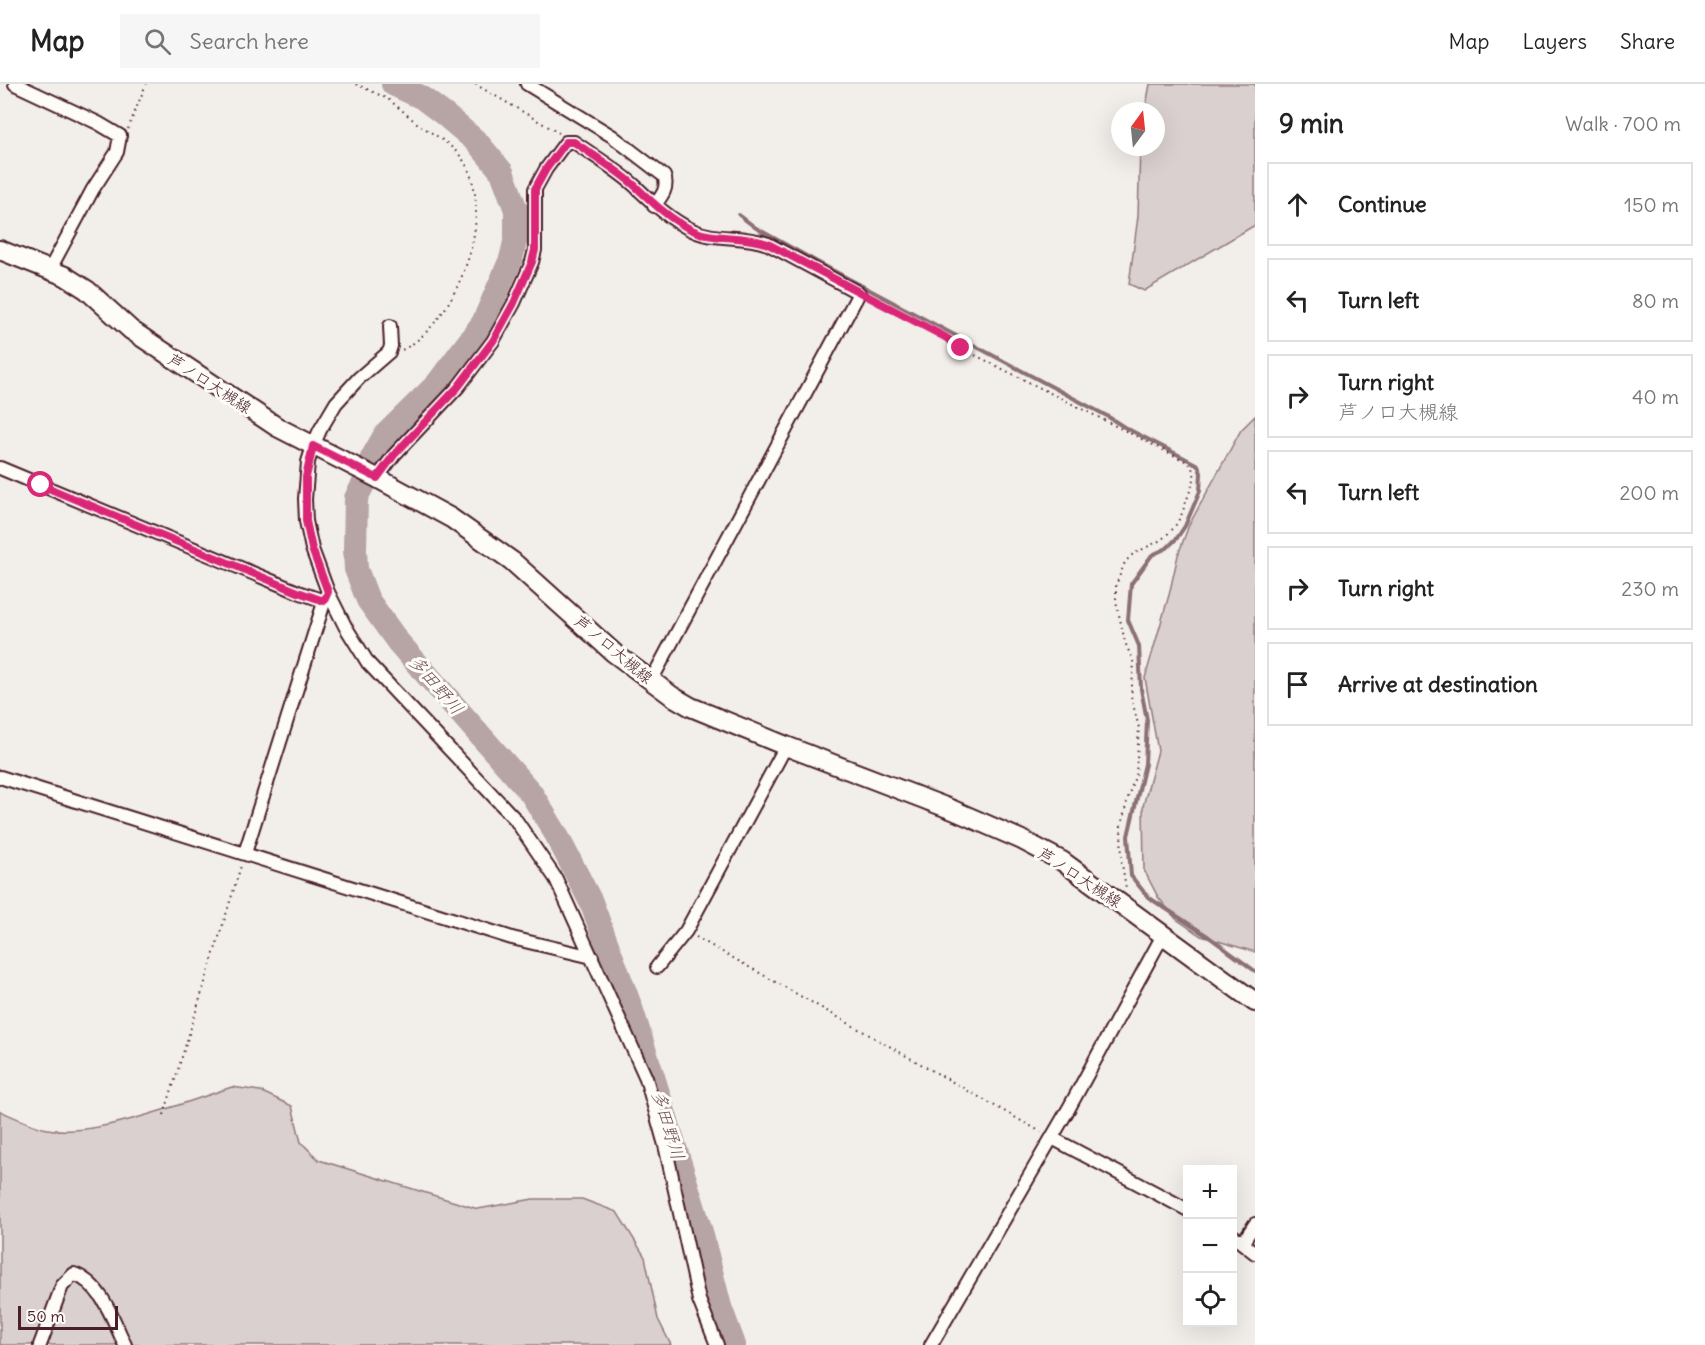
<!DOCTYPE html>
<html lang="en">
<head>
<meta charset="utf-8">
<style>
	:root { --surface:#fff; --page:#f6f6f6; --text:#222; --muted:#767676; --line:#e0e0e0 }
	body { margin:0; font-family:Delius,"Klee One",sans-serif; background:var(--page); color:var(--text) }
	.controls { position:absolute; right:18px; bottom:18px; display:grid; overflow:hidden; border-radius:0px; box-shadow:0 6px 24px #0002 }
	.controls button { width:54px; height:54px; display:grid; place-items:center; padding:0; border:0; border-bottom:2px solid var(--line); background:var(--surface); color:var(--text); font:30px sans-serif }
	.compass { position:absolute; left:1111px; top:18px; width:54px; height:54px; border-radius:50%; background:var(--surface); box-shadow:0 6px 24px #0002; rotate:15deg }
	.scale { position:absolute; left:18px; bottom:15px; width:100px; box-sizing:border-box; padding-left:6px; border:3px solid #4a1f2b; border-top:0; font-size:16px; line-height:21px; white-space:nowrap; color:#4a1f2b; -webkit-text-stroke:4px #fdfcf7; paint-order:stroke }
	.stop { position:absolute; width:18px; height:18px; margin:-14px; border:4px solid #db2777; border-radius:50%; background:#fff }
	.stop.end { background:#db2777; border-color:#fff; box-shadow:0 2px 6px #0008 }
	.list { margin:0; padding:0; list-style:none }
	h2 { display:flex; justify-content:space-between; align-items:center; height:78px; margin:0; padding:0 24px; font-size:26px }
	h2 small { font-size:20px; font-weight:400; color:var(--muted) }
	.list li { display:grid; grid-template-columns:39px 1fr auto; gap:18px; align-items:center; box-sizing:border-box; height:84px; margin:0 12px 12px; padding:0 12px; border:2px solid var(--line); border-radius:0px }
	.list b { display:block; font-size:22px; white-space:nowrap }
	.list p { margin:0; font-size:20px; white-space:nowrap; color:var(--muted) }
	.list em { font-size:20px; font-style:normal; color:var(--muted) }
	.icon { flex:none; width:33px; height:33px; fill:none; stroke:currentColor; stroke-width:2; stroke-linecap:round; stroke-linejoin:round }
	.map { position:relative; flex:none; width:1255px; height:1261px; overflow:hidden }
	header { display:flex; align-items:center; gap:36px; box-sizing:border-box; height:84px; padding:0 30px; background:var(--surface); border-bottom:2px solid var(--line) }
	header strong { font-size:28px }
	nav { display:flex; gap:33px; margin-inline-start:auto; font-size:21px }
	.search { width:420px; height:54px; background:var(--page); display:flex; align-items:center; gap:15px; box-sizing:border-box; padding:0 21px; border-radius:0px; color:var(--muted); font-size:22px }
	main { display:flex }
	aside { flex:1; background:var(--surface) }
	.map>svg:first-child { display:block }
	.green { fill:#d9d0cf; stroke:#92787d; stroke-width:1.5 }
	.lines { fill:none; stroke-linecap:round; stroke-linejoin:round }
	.stream { stroke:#8b6f75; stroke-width:4 }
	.river { stroke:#b7a5a6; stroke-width:24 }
	.street-casing { stroke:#4a1f2b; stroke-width:16 }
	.secondary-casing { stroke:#4a1f2b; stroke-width:22 }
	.path { stroke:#4a1f2b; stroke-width:2; stroke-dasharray:1.5 4.5; stroke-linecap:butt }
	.street { stroke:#fdfcf7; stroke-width:12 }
	.secondary { stroke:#fdfcf7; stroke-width:18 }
	.route { stroke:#db2777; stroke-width:8 }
	.labels { text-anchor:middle; stroke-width:6; stroke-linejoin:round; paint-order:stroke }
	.street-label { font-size:16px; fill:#4a1f2b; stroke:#fdfcf7 }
	.water-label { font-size:18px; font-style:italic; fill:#704e56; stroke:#fdfcf7 }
</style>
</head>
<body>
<header>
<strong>Map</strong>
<div class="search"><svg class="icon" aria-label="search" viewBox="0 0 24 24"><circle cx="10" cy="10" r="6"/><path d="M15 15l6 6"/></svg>Search here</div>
<nav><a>Map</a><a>Layers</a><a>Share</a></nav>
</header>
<main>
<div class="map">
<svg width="1255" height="1261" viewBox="0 0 1255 1261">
	<rect width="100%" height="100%" fill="#f2efeb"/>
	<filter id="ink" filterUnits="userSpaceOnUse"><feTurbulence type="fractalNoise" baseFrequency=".0167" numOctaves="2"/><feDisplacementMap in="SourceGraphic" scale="12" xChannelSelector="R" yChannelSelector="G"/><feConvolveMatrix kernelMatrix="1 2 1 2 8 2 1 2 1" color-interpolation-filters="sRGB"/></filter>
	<g filter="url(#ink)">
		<path class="green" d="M1150 0H1255V141L1144 207 1129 200 1138 132 1140 63H1156V27H1145Z
			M1255 332V868L1201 852 1176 835 1158 813 1144 786 1143 722 1158 667 1145 594 1169 511 1178 471 1189 441 1241 346Z
			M232 1003 260 1007 292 1022 301 1058 319 1076 478 1125 533 1115H582L617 1128 645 1173 658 1235 671 1261H0V1027C14 1033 29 1040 43 1044 89 1056 186 1018 232 1003Z"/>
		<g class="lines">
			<path class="stream" d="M739 131 756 144 819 179 1107 332 1124 343 1198 381 1201 389 1200 407 1185 442 1177 454 1167 464 1152 471 1131 500 1128 536 1139 562 1141 605 1147 636 1145 680 1128 752 1131 792 1148 813 1209 853 1255 887"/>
			<path class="river" d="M393 0 421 13 445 31 477 58 502 88 516 126V154L511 175 483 239 437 300 385 351 372 374 366 395 356 414 355 466 356 485 368 516 398 558 531 709 556 750 591 818 631 924 654 996 700 1144 720 1223 734 1261"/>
			<defs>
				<path id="street" d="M15 0 98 39 120 52 117 68 93 105 50 185
					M527 0 612 52 664 92C669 104 661 113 654 122
					M390 242 391 262 389 268 359 294 336 319 320 346 313 362 308 378 305 415 306 437 312 465 328 508 345 542 368 579 515 735 556 795 646 994 665 1061 699 1216 717 1261
					M0 384 298 508 324 517
					M377 394 394 371 458 303 493 257 514 219 532 178 535 166V105L546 85 566 58H574C594 72 616 85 634 101 652 118 669 135 692 146 715 157 741 150 768 160L859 209 651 597
					M0 693 512 854 592 873
					M245 769 327 509
					M657 883 686 847 786 662
					M1052 1054 1188 1126
					M1232 1151 1255 1169
					M1243 1158 1255 1140
					M40 1261 62 1202 74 1190C102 1200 113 1236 125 1261
					M931 1261 1069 1024 1163 851"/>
				<path id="secondary" d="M0 166 65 192 87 206 131 246 277 343 377 394 451 434 512 477 614 569 672 612 691 623 786 662 953 726 1022 756 1062 777 1255 918"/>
			</defs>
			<use href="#street" class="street-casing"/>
			<use href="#secondary" class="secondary-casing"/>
			<path class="path" d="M356 0C366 5 379 10 389 16 400 24 410 34 421 42 435 51 451 60 461 73 500 126 457 239 402 266
				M475 0 559 49
				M128 45 146 0
				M869 215 944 253 961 264 1187 378 1191 381 1195 393 1181 432 1174 444 1161 456 1133 470 1125 478 1116 501V517L1125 558 1134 580 1131 612 1139 644 1136 690 1129 710 1121 742 1122 780 1126 804
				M696 853 1041 1048
				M164 1031 241 782"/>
			<use href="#street" class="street"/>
			<use href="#secondary" class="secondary"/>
		</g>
	</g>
	<g class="lines" filter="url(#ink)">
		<path class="route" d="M41 401 298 508 324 517 328 508 312 465 306 437V393L313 362 377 394 394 371 458 303 493 257 514 219 532 178 535 166V105L546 85 566 58H574C594 72 616 85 634 101 652 118 669 135 692 146 715 157 741 150 768 160L945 253 961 264"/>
	</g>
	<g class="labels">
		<g class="street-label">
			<text transform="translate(210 299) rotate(33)" y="6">芦ノ口大槻線</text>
			<text transform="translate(614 565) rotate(40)" y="6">芦ノ口大槻線</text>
			<text transform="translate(1080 793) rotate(33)" y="6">芦ノ口大槻線</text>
		</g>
		<g class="water-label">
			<text transform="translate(436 601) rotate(49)" y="6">多田野川</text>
			<text transform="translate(668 1041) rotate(73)" y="6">多田野川</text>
		</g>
	</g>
</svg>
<div class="controls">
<button>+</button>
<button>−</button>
<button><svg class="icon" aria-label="locate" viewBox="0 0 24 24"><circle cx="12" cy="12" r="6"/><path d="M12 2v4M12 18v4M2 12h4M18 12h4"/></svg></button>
</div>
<svg class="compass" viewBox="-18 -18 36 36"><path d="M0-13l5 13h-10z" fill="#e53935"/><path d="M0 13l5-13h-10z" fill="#767676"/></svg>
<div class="scale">50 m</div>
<div class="stop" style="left:41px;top:401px"></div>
<div class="stop end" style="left:961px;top:264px"></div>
</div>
<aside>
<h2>9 min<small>Walk · 700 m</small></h2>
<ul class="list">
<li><svg class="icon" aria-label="ahead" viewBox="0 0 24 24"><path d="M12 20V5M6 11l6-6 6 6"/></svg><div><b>Continue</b></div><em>150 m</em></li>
<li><svg class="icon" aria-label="left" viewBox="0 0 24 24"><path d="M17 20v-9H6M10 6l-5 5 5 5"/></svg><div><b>Turn left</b></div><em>80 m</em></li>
<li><svg class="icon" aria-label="right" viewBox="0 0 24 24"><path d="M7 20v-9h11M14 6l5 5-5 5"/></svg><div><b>Turn right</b><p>芦ノ口大槻線</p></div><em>40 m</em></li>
<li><svg class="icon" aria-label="left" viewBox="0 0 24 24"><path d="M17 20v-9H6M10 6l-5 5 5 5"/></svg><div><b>Turn left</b></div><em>200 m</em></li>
<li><svg class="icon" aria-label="right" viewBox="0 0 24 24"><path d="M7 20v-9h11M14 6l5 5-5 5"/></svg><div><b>Turn right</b></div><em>230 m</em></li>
<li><svg class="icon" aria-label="arrive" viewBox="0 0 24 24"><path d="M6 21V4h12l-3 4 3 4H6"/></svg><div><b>Arrive at destination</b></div></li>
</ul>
</aside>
</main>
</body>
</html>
